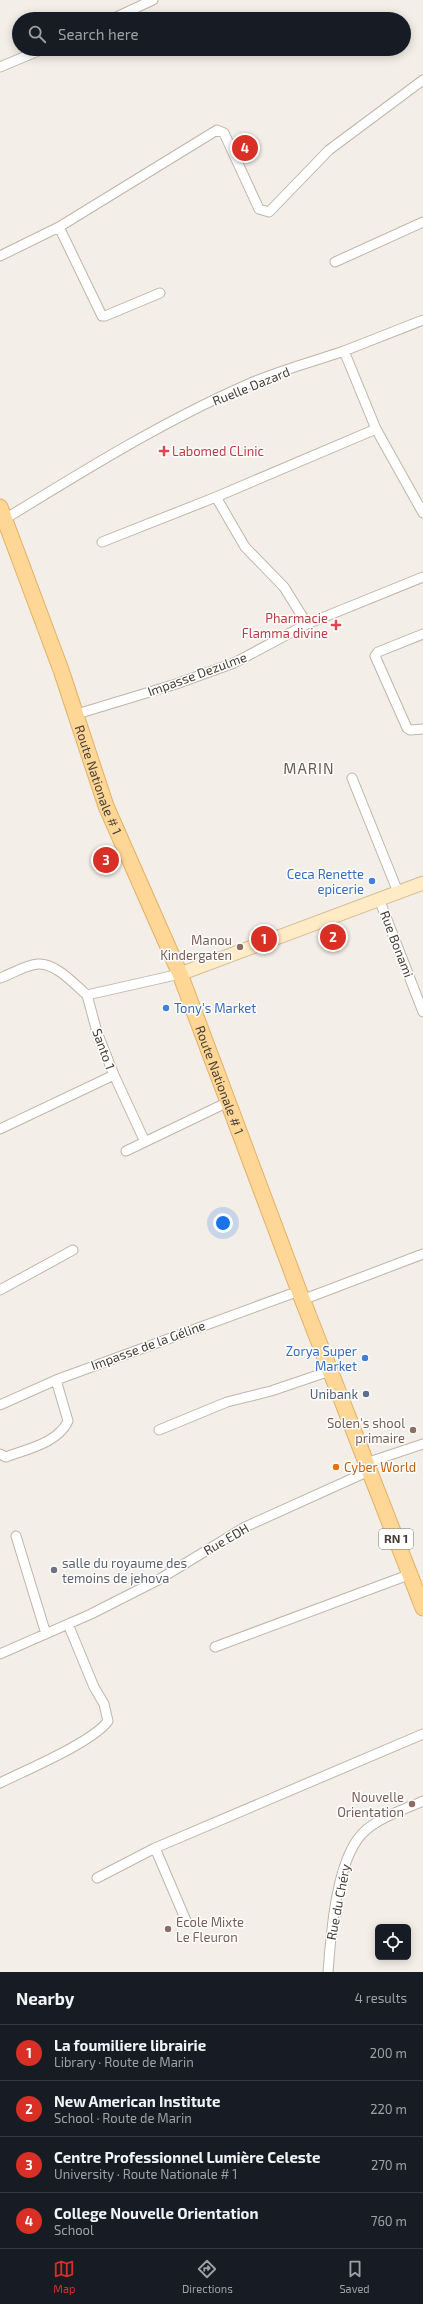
<!DOCTYPE html>
<html lang="en">
<head>
<meta charset="utf-8">
<style>
	:root { --surface:#171b24; --page:#242831; --text:#f1f3f6; --muted:#9ea1a6; --line:#363941; --accent:#d93025 }
	body { margin:0; font-family:"Exo 2",sans-serif; background:var(--page); color:var(--text) }
	.controls { position:absolute; right:12px; bottom:12px; display:grid; overflow:hidden; border-radius:6px; box-shadow:0 2px 10px #0003 }
	.controls button { width:36px; height:36px; display:grid; place-items:center; padding:0; border:0; border-bottom:1px solid var(--line); background:var(--surface); color:var(--text); font:20px sans-serif }
	.you { position:absolute; left:223px; top:1223px; width:14px; height:14px; margin:-10px; border:3px solid #fff; border-radius:50%; background:#1a73e8; box-shadow:0 0 0 6px #1a73e833 }
	.badge { display:grid; place-items:center; width:26px; height:26px; border-radius:50%; background:var(--accent); color:#fff; font-size:13px; font-weight:700 }
	.pin { position:absolute; translate:-50% -50%; border:2px solid #fff; box-shadow:0 1px 4px #0006 }
	.list { margin:0; padding:0; list-style:none }
	h2 { display:flex; justify-content:space-between; align-items:center; height:52px; margin:0; padding:0 16px; font-size:17px }
	h2 small { font-size:13px; font-weight:400; color:var(--muted) }
	.list li { display:grid; grid-template-columns:26px 1fr auto; gap:12px; align-items:center; box-sizing:border-box; height:56px; padding:0 16px; border-top:1px solid var(--line) }
	.list b { display:block; font-size:15px; white-space:nowrap }
	.list p { margin:0; font-size:13px; white-space:nowrap; color:var(--muted) }
	.list em { font-size:13px; font-style:normal; color:var(--muted) }
	.icon { flex:none; width:22px; height:22px; fill:none; stroke:currentColor; stroke-width:2; stroke-linecap:round; stroke-linejoin:round }
	.map { position:relative; flex:none; width:423px; height:1972px; overflow:hidden }
	.search { position:absolute; background:var(--surface); box-shadow:0 2px 10px #0003; left:12px; right:12px; top:12px; height:44px; display:flex; align-items:center; gap:10px; box-sizing:border-box; padding:0 14px; border-radius:22px; color:var(--muted); font-size:15px }
	.sheet { height:276px; background:var(--surface) }
	nav { display:flex; justify-content:space-around; align-items:center; box-sizing:border-box; height:56px; border-top:1px solid var(--line); background:var(--surface); font-size:11px; color:var(--muted) }
	nav a { display:grid; justify-items:center; gap:2px }
	nav .on { color:var(--accent) }
	.map>svg:first-child { display:block }
	.lines { fill:none; stroke-linecap:round; stroke-linejoin:round }
	.minor-casing { stroke:#bfb5a9; stroke-width:11 }
	.secondary-casing { stroke:#d4bd96; stroke-width:15 }
	.primary-casing { stroke:#e4b164; stroke-width:17 }
	.minor { stroke:#fff; stroke-width:9 }
	.secondary { stroke:#ffebc5; stroke-width:13 }
	.primary { stroke:#fed695; stroke-width:15 }
	.health-dot { fill:#e0444e; stroke:#fff; stroke-width:1.5 }
	.shop-dot { fill:#3f7fe0; stroke:#fff; stroke-width:1.5 }
	.education-dot { fill:#8d6e63; stroke:#fff; stroke-width:1.5 }
	.service-dot { fill:#5c6f8a; stroke:#fff; stroke-width:1.5 }
	.food-dot { fill:#e8710a; stroke:#fff; stroke-width:1.5 }
	.worship-dot { fill:#6b7280; stroke:#fff; stroke-width:1.5 }
	.labels { text-anchor:middle; stroke-width:3; stroke-linejoin:round; paint-order:stroke }
	.shield { fill:#fff; stroke:#7e7872; stroke-width:1 }
	.shield-label { font-size:12px; font-weight:bold; fill:#463e36 }
	.street-label { font-size:13px; fill:#463e36; stroke:#fff }
	.health-label { font-size:13px; fill:#be3a42; stroke:#fff; text-anchor:start }
	.shop-label { font-size:13px; fill:#366cbe; stroke:#fff; text-anchor:end }
	.education-label { font-size:13px; fill:#785e54; stroke:#fff; text-anchor:end }
	.service-label { font-size:13px; fill:#4e5e75; stroke:#fff; text-anchor:end }
	.food-label { font-size:13px; fill:#c56008; stroke:#fff; text-anchor:start }
	.worship-label { font-size:13px; fill:#5b616d; stroke:#fff; text-anchor:start }
	.quarter-label { font-size:15px; letter-spacing:1px; fill:#695b4d; stroke:#fff }
</style>
</head>
<body>
<div class="map">
<svg width="423" height="1972" viewBox="0 0 423 1972">
	<rect width="100%" height="100%" fill="#f3eee7"/>
	<g class="lines">
		<defs>
			<path id="minor" d="M112 19 153 0
				M0 67 43 49
				M59 227 102 316H105L160 293
				M0 256 59 227 217 130 224 133 259 209 269 212 329 150 423 80
				M335 262 423 222
				M344 351 423 320
				M216 497 245 547 284 587 307 624
				M5 519C83 471 162 422 246 385 277 371 312 362 344 351L376 429 423 513
				M102 542 216 497 376 429
				M423 634 378 652 375 656 407 728 410 730 423 729
				M77 714 176 684 234 663 307 624 423 577
				M352 778 398 892
				M379 899 423 1012
				M0 978C12 974 25 965 38 964 56 963 74 984 87 995
				M114 1075 145 1142
				M0 1129 114 1075 97 1032 87 995 180 974
				M126 1151 228 1102
				M0 1290 73 1250
				M302 1300 423 1254
				M0 1405 56 1380 299 1291
				M159 1430 227 1402 271 1391 330 1371
				M0 1454 6 1457C27 1449 58 1443 68 1421L56 1380
				M366 1463 423 1444
				M16 1536 46 1634
				M215 1647 411 1574
				M0 1654 91 1614 158 1580 245 1527 369 1471
				M0 1783C26 1770 93 1742 108 1721L104 1704 94 1687 68 1624
				M97 1878 155 1848
				M187 1923 155 1848 423 1734
				M328 1972C331 1934 336 1855 366 1830 381 1817 405 1809 423 1801"/>
			<path id="secondary" d="M180 974 423 883"/>
			<g id="primary">
				<path id="s1" d="M0 507 61 670 106 806 180 974 299 1291 423 1608"/>
			</g>
		</defs>
		<use href="#minor" class="minor-casing"/>
		<use href="#secondary" class="secondary-casing"/>
		<use href="#primary" class="primary-casing"/>
		<use href="#minor" class="minor"/>
		<use href="#secondary" class="secondary"/>
		<use href="#primary" class="primary"/>
	</g>
	<g class="health-dot">
		<path d="M162 445h4v4h4v4h-4v4h-4v-4h-4v-4h4z"/>
		<path d="M334 619h4v4h4v4h-4v4h-4v-4h-4v-4h4z"/>
	</g>
	<g class="shop-dot">
		<circle cx="372" cy="881" r="4"/>
		<circle cx="166" cy="1008" r="4"/>
		<circle cx="365" cy="1358" r="4"/>
	</g>
	<g class="education-dot">
		<circle cx="240" cy="947" r="4"/>
		<circle cx="413" cy="1430" r="4"/>
		<circle cx="412" cy="1804" r="4"/>
		<circle cx="168" cy="1929" r="4"/>
	</g>
	<circle class="service-dot" cx="366" cy="1394" r="4"/>
	<circle class="food-dot" cx="336" cy="1467" r="4"/>
	<circle class="worship-dot" cx="54" cy="1570" r="4"/>
	<g class="labels">
		<rect class="shield" x="379" y="1529" width="34" height="20" rx="3"/>
		<g class="shield-label">
			<text x="396" y="1543">RN 1</text>
		</g>
		<g class="street-label">
			<text transform="translate(251 386) rotate(-22)" y="5">Ruelle Dazard</text>
			<text transform="translate(197 674) rotate(-20)" y="5">Impasse Dezulme</text>
			<text dy="5" stroke="none"><textPath href="#s1" startOffset="290">Route Nationale # 1</textPath></text>
			<text transform="translate(397 944) rotate(69)" y="5">Rue Bonami</text>
			<text transform="translate(104 1049) rotate(70)" y="5">Santo 1</text>
			<text dy="5" stroke="none"><textPath href="#s1" startOffset="614">Route Nationale # 1</textPath></text>
			<text transform="translate(148 1345) rotate(-20)" y="5">Impasse de la Géline</text>
			<text transform="translate(226 1539) rotate(-30)" y="5">Rue EDH</text>
			<text transform="translate(338 1902) rotate(-79)" y="5">Rue du Chéry</text>
		</g>
		<g class="health-label">
			<text x="172" y="456">Labomed CLinic</text>
			<text x="328" y="623" text-anchor="end">Pharmacie<tspan x="328" dy="15">Flamma divine</tspan></text>
		</g>
		<g class="shop-label">
			<text x="364" y="879">Ceca Renette<tspan x="364" dy="15">epicerie</tspan></text>
			<text x="174" y="1013" text-anchor="start">Tony's Market</text>
			<text x="357" y="1356">Zorya Super<tspan x="357" dy="15">Market</tspan></text>
		</g>
		<g class="education-label">
			<text x="232" y="945">Manou<tspan x="232" dy="15">Kindergaten</tspan></text>
			<text x="405" y="1428">Solen's shool<tspan x="405" dy="15">primaire</tspan></text>
			<text x="404" y="1802">Nouvelle<tspan x="404" dy="15">Orientation</tspan></text>
			<text x="176" y="1927" text-anchor="start">Ecole Mixte<tspan x="176" dy="15">Le Fleuron</tspan></text>
		</g>
		<g class="service-label">
			<text x="358" y="1399">Unibank</text>
		</g>
		<g class="food-label">
			<text x="344" y="1472">Cyber World</text>
		</g>
		<g class="worship-label">
			<text x="62" y="1568">salle du royaume des<tspan x="62" dy="15">temoins de jehova</tspan></text>
		</g>
		<g class="quarter-label">
			<text x="309" y="774">MARIN</text>
		</g>
	</g>
</svg>
<div class="controls">
<button><svg class="icon" aria-label="locate" viewBox="0 0 24 24"><circle cx="12" cy="12" r="6"/><path d="M12 2v4M12 18v4M2 12h4M18 12h4"/></svg></button>
</div>
<div class="you"></div>
<div class="pin badge" style="left:264px;top:939px">1</div>
<div class="pin badge" style="left:333px;top:937px">2</div>
<div class="pin badge" style="left:106px;top:860px">3</div>
<div class="pin badge" style="left:245px;top:148px">4</div>
<div class="search"><svg class="icon" aria-label="search" viewBox="0 0 24 24"><circle cx="10" cy="10" r="6"/><path d="M15 15l6 6"/></svg>Search here</div>
</div>
<section class="sheet">
<h2>Nearby<small>4 results</small></h2>
<ul class="list">
<li><span class="badge">1</span><div><b>La foumiliere librairie</b><p>Library · Route de Marin</p></div><em>200 m</em></li>
<li><span class="badge">2</span><div><b>New American Institute</b><p>School · Route de Marin</p></div><em>220 m</em></li>
<li><span class="badge">3</span><div><b>Centre Professionnel Lumière Celeste</b><p>University · Route Nationale # 1</p></div><em>270 m</em></li>
<li><span class="badge">4</span><div><b>College Nouvelle Orientation</b><p>School</p></div><em>760 m</em></li>
</ul>
</section>
<nav>
<a class="on"><svg class="icon" aria-label="map" viewBox="0 0 24 24"><path d="M3 6l6-2 6 2 6-2v14l-6 2-6-2-6 2zM9 4v14M15 6v14"/></svg>Map</a>
<a><svg class="icon" aria-label="directions" viewBox="0 0 24 24"><path d="M12 3l9 9-9 9-9-9zM9 14v-3h6M13 9l2 2-2 2"/></svg>Directions</a>
<a><svg class="icon" aria-label="saved" viewBox="0 0 24 24"><path d="M7 4h10v16l-5-4-5 4z"/></svg>Saved</a>
</nav>
</body>
</html>
